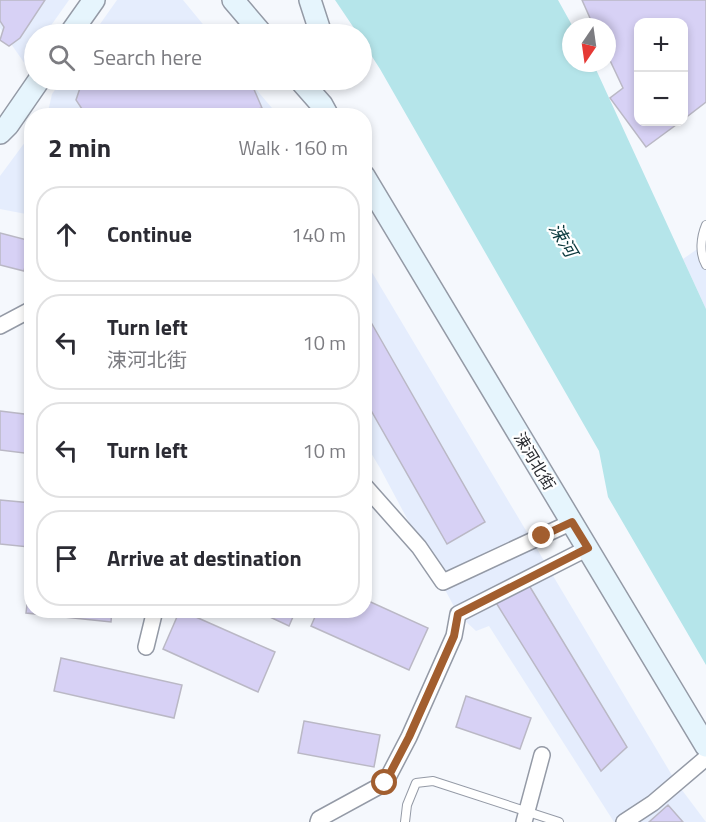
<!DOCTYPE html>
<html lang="en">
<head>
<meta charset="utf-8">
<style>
	:root { --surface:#fff; --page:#f7f7f7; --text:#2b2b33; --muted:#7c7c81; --line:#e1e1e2 }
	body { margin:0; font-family:"Titillium Web","Noto Sans SC",sans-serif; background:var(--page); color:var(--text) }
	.controls { position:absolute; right:18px; top:18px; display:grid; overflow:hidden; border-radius:12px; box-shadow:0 3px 9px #0003 }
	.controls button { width:54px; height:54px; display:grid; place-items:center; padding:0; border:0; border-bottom:2px solid var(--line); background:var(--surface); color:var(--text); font:30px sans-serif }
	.compass { position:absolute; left:562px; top:18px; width:54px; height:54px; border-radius:50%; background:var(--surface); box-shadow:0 3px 9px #0003; rotate:193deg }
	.stop { position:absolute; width:18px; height:18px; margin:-14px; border:4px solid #a25e2f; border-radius:50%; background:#fff }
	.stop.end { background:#a25e2f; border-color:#fff; box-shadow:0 2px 6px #0008 }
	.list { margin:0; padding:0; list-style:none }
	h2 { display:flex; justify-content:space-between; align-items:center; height:78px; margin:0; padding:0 24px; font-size:26px }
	h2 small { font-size:20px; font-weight:400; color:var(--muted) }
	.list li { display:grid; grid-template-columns:39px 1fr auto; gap:18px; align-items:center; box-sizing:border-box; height:96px; margin:0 12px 12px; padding:0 12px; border:2px solid var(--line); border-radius:24px }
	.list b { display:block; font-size:22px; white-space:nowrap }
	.list p { margin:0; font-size:20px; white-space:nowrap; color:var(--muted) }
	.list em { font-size:20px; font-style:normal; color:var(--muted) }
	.icon { flex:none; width:33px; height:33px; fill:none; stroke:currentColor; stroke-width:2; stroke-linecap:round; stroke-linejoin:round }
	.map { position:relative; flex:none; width:706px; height:822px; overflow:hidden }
	.search { position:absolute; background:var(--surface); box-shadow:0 3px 9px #0003; left:24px; top:24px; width:348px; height:66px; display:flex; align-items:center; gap:15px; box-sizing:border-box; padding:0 21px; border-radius:33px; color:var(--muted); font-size:22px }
	.panel { position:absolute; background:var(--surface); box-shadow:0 3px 9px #0003; left:24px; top:108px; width:348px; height:510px; border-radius:24px }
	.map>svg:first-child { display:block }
	.built { fill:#e5edfd }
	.water { fill:#b5e5ea }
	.building { fill:#d7d1f5; stroke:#bab8c5; stroke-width:1.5 }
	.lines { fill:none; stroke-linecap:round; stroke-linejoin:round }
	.lane-casing { stroke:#949aa6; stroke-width:10 }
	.street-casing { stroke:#949aa6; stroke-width:18 }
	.secondary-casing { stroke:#949aa6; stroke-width:24 }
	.lane { stroke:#fff; stroke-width:8 }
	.street { stroke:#fff; stroke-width:15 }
	.secondary { stroke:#e6f5fd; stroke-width:21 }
	.route { stroke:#a25e2f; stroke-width:8 }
	.labels { text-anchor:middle; stroke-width:4.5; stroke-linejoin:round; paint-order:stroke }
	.street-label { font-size:16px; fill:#292b30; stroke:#fff }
	.water-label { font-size:18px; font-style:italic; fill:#0c3a3e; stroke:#fff }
</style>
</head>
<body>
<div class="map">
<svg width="706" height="822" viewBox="0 0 706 822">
	<rect width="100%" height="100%" fill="#f5f8fd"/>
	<path class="built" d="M0 0H69L45 34H34V50L25 64 0 28Z
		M117 0H183L211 34H93Z
		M62 80H248L278 115 45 116 48 112 52 94Z
		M31 134V215L0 209V176Z
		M706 243V309L683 259Z
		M364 259 676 782 706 822H614L489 626 476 631 458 614 380 468 365 443Z"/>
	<path class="water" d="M335 0H558L573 27H571V63H593L706 309V665L608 497 599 451 380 69 362 41V34H358Z"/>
	<path class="building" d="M0 0H45L20 38 9 46 0 40 4 27 0 21Z
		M582 0H706V102L684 119V22H638V122H680L646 147 610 98 623 88 607 54V27H594Z
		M97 80H232L234 85 250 80 262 108 231 116H125L82 109 76 100 80 88Z
		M0 233 31 241 24 271 0 265Z
		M364 310 485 522 447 544 364 398Z
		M30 348H32V390L25 389Z
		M0 411 32 415V454L0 450Z
		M0 500 32 503 29 547 0 544Z
		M31 571 32 610H112L111 622 26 613Z
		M527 582 627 747 601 771 495 601Z
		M364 599 428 628 409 670 311 626 318 610H364Z
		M180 610 275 652 258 692 163 649Z
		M255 610H296L289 626Z
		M61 658 182 685 174 718 54 691Z
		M466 696 531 718 520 749 456 727Z
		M304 721 380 735 374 767 298 753Z
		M668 805 683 822H649Z"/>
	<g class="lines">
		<defs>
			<path id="lane" d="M706 225C701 237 699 253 706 265
				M405 822 407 805 416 783 433 781 559 822"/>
			<path id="street" d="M0 326 32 309
				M364 485 419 547 443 582 572 522
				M146 647 155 610
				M318 822 319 819 385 783 409 737 454 636 458 614 588 548
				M524 822 542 755
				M624 822 653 803 706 758"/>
			<path id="secondary" d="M233 0 262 34
				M310 0 321 34
				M70 34 94 0
				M300 80 322 105 328 116
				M0 133 8 125 39 80
				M364 176 706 746"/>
		</defs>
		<use href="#lane" class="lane-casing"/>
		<use href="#street" class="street-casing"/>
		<use href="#secondary" class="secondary-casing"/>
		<use href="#lane" class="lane"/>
		<use href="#street" class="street"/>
		<use href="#secondary" class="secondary"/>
	</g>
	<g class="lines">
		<path class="route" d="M385 783 409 737 454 636 458 614 588 548 572 522 542 536"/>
	</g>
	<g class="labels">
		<g class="street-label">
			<text transform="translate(535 461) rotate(59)" y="6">涑河北街</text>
		</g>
		<g class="water-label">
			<text transform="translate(563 240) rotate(59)" y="6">涑河</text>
		</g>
	</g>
</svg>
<div class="controls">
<button>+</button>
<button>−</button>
</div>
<svg class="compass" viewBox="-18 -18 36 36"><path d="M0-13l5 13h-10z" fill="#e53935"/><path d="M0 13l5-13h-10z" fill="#7c7c81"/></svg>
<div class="stop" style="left:385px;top:783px"></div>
<div class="stop end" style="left:542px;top:536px"></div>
<div class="search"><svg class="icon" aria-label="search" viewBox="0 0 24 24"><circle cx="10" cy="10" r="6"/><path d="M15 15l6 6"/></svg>Search here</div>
<section class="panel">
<h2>2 min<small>Walk · 160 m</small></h2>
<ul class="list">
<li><svg class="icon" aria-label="ahead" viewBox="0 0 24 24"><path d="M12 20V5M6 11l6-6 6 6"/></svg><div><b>Continue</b></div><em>140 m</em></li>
<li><svg class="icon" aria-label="left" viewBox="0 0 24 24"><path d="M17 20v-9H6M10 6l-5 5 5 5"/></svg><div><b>Turn left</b><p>涑河北街</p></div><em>10 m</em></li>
<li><svg class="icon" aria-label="left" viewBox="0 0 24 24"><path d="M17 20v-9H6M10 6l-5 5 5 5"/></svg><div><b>Turn left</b></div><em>10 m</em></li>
<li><svg class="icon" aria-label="arrive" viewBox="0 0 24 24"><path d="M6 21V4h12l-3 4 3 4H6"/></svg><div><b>Arrive at destination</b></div></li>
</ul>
</section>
</div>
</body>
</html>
